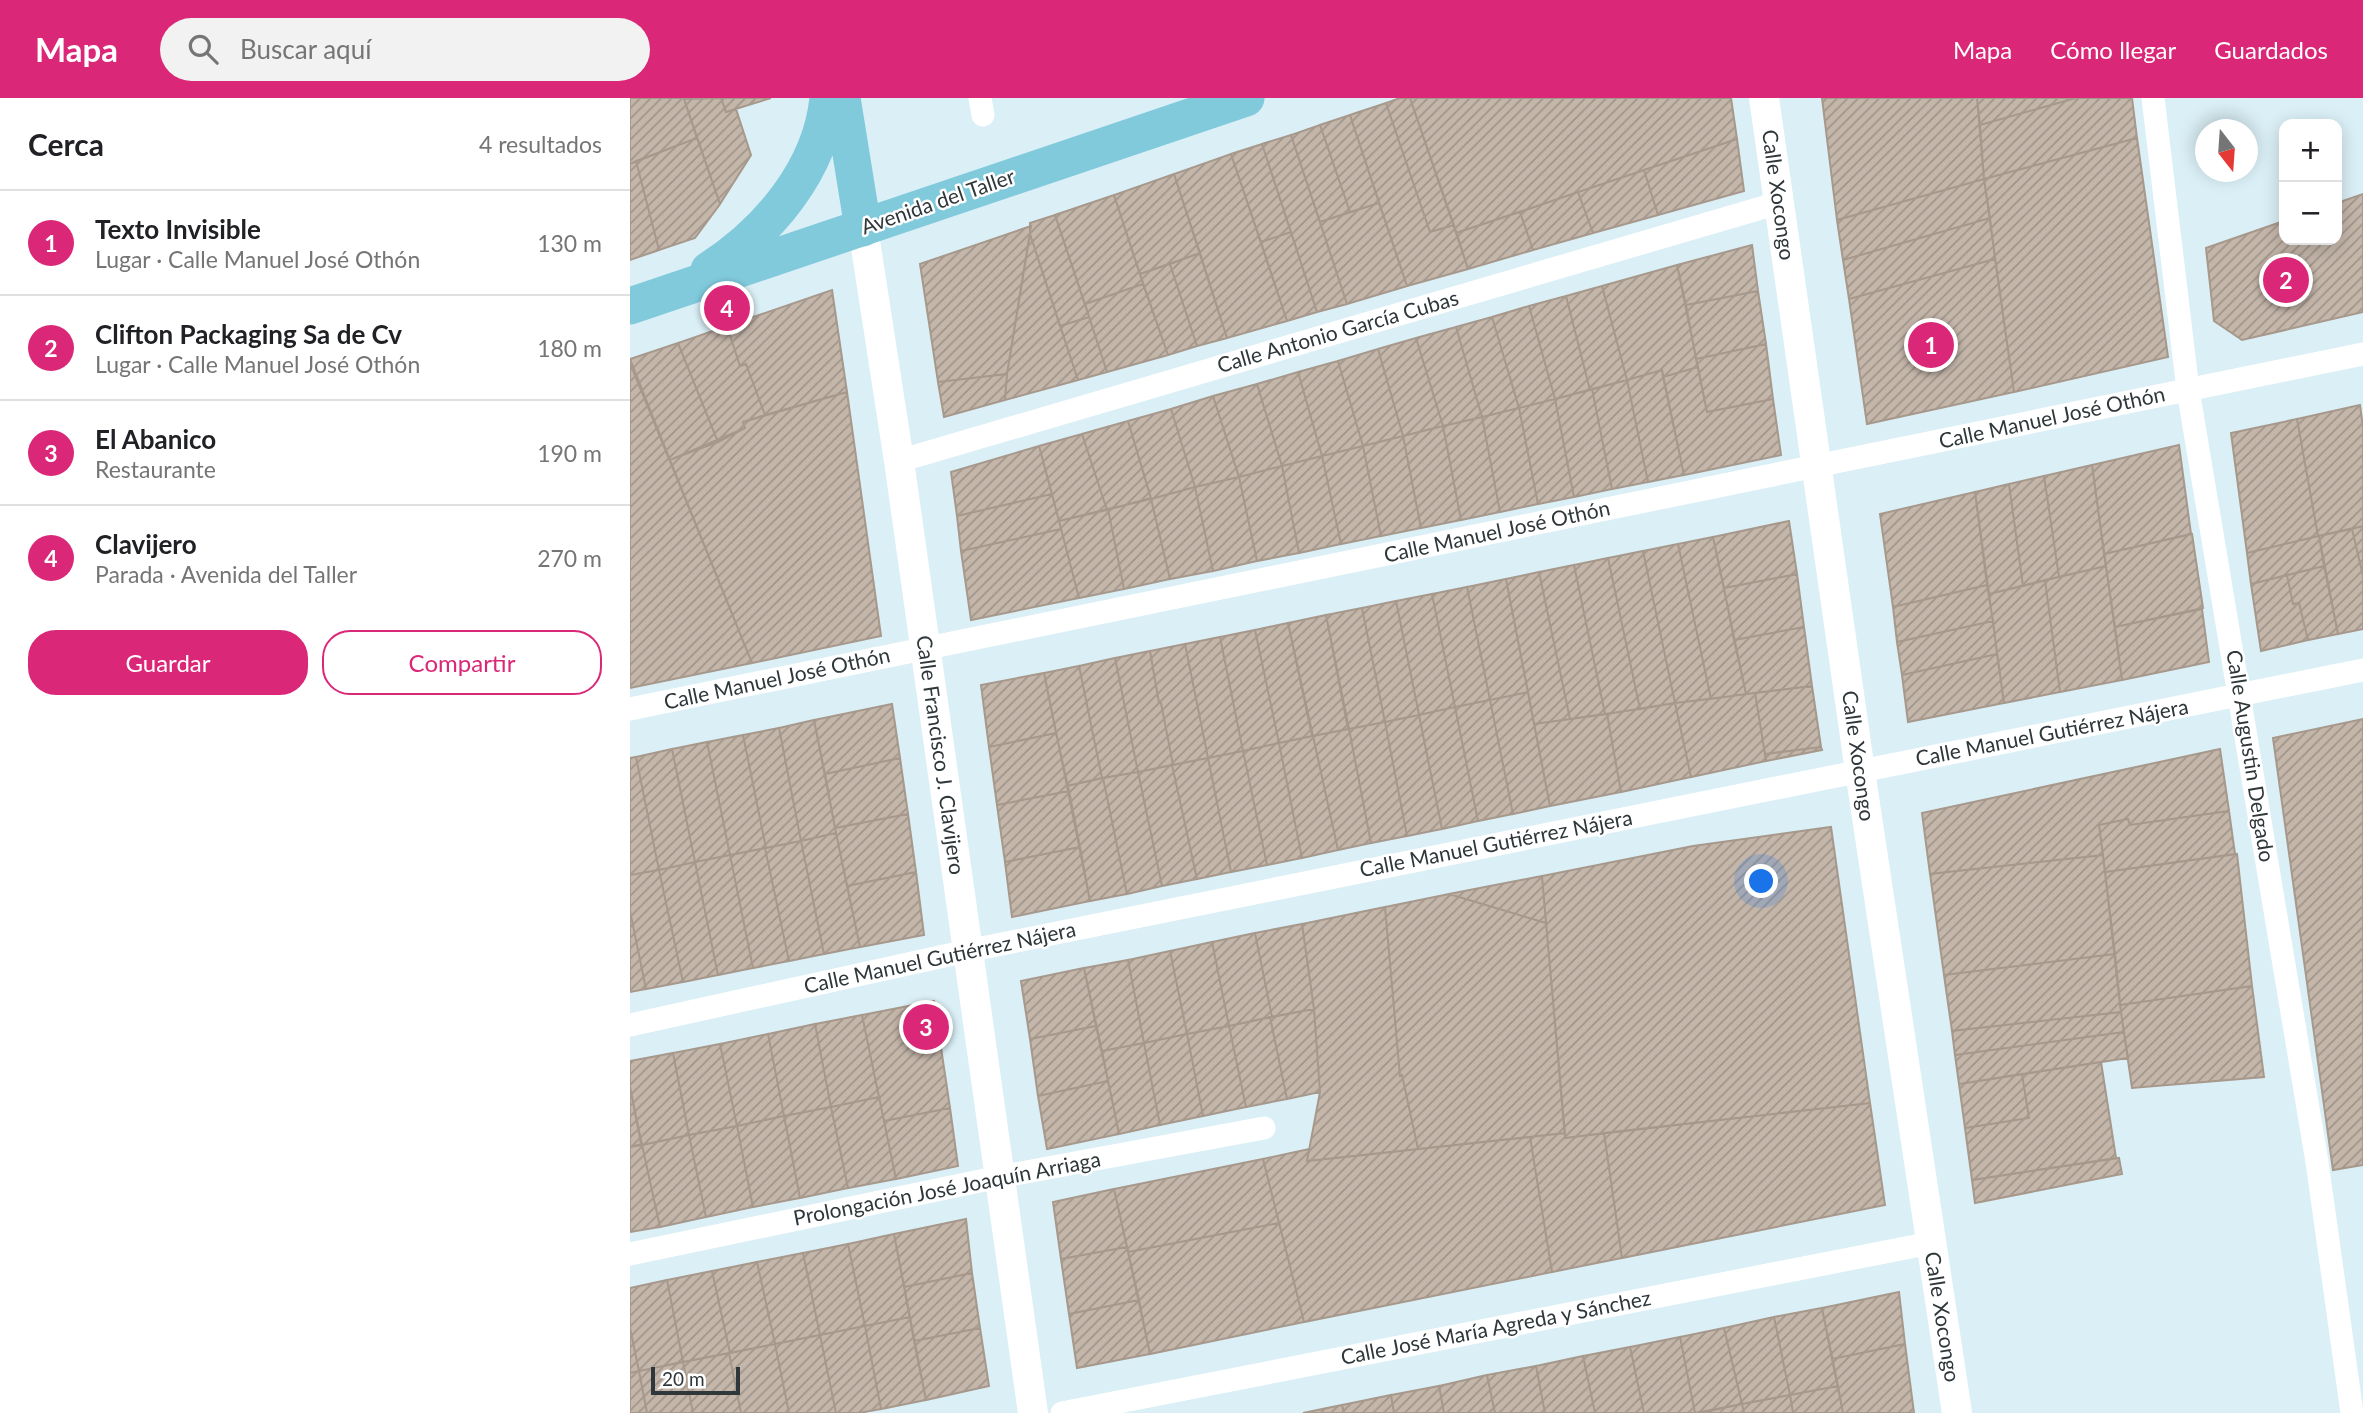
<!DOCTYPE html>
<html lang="es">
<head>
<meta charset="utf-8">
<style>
	:root { --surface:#fff; --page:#f2f2f2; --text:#202124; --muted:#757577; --line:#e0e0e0; --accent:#db2777 }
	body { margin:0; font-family:Lato,sans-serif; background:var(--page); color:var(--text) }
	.controls { position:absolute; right:21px; top:21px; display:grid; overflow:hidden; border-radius:14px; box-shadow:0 4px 18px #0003 }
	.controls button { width:63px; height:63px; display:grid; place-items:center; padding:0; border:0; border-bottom:2px solid var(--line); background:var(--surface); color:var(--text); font:35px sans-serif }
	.compass { position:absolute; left:1565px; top:21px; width:63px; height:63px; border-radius:50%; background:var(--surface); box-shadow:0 4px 18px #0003; rotate:163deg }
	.scale { position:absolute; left:21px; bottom:18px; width:89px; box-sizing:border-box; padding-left:7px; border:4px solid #2f373a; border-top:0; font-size:19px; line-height:24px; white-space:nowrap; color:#2f373a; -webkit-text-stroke:5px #fff; paint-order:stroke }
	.you { position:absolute; left:1132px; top:784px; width:24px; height:24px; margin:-18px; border:5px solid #fff; border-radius:50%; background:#1a73e8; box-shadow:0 0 0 10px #1a73e833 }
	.badge { display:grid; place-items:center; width:46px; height:46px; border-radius:50%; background:var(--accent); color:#fff; font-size:23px; font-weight:700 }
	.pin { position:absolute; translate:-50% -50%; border:4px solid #fff; box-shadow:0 2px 7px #0006 }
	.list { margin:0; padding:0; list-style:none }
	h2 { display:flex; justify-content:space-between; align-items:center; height:91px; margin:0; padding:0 28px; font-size:30px }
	h2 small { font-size:23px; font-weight:400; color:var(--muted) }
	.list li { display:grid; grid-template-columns:46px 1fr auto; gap:21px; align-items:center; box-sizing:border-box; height:105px; padding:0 28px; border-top:2px solid var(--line) }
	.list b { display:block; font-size:26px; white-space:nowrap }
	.list p { margin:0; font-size:23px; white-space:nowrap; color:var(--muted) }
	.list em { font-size:23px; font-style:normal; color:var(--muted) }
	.actions { display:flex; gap:14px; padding:21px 28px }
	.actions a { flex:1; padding:16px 0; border:2px solid var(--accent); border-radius:28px; text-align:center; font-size:24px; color:var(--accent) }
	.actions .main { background:var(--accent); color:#fff }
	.icon { flex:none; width:38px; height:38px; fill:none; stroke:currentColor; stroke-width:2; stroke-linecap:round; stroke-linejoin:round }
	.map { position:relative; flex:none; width:1733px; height:1315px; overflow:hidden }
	header { display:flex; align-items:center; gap:42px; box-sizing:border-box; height:98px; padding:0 35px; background:var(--accent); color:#fff }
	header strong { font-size:33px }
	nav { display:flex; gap:38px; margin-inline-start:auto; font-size:24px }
	.search { width:490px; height:63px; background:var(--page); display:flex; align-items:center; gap:18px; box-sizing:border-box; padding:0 24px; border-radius:38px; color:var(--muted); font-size:26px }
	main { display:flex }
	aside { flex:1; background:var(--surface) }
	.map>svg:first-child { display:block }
	.building { fill:url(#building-hatch); stroke:#a7988c; stroke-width:2 }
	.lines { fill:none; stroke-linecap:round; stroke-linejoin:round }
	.minor { stroke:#fff; stroke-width:23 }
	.tertiary { stroke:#fff; stroke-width:30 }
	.primary { stroke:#80cadc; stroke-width:37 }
	.labels { text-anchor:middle; stroke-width:5; stroke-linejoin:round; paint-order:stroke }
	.street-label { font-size:21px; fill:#2f373a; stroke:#fff }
</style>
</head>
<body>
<header>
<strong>Mapa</strong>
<div class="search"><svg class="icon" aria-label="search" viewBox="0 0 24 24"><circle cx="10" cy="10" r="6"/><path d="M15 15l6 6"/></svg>Buscar aquí</div>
<nav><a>Mapa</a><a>Cómo llegar</a><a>Guardados</a></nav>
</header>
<main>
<aside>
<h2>Cerca<small>4 resultados</small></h2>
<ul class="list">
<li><span class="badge">1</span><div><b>Texto Invisible</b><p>Lugar · Calle Manuel José Othón</p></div><em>130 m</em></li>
<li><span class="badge">2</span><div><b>Clifton Packaging Sa de Cv</b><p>Lugar · Calle Manuel José Othón</p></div><em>180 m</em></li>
<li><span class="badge">3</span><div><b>El Abanico</b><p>Restaurante</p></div><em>190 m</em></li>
<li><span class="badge">4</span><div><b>Clavijero</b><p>Parada · Avenida del Taller</p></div><em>270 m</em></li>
</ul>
<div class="actions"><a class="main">Guardar</a><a>Compartir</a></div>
</aside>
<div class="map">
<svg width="1733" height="1315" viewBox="0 0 1733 1315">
	<defs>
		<pattern id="building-hatch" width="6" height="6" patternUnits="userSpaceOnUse" patternTransform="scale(1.75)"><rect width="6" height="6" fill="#c5b6aa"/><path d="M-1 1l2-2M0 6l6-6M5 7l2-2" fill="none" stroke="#a0958b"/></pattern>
	</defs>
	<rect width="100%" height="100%" fill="#daeff6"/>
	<path class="building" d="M0 0H56L54 1 67 40 0 66Z
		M91 0 96 14 106 11 121 57 90 106 54 1Z
		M91 0H141L96 14Z
		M770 0H780L824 127 800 134 756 5Z
		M780 0H1101L1107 41 826 135Z
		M1192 0H1347L1354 81 1207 122Z
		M1347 0H1446L1350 27Z
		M1446 0H1502L1507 40 1354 81 1350 27Z
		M756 5 800 134 824 127 838 171 777 188 720 17Z
		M720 17 749 105 720 114 690 27Z
		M690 27 720 114 690 124 661 37Z
		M661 37 717 206 687 214 632 46Z
		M67 40 90 106 65 140 29 152 6 63Z
		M1507 40 1538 259 1384 294 1354 81Z
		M1107 41 1114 93 1028 117 1014 72Z
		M632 46 661 134 631 144 601 56Z
		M601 56 657 223 597 240 544 76Z
		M6 63 29 152 0 162V66Z
		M1014 72 1028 117 963 135 948 94Z
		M544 76 570 155 510 176 484 97Z
		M1354 81 1360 120 1213 162 1207 122Z
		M948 94 963 135 903 152 890 114Z
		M1733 96V214L1612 242 1584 223 1576 150 1654 123V142H1707V105Z
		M484 97 513 186 455 206 425 117Z
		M749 105 777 188 717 206 690 124Z
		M890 114 903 152 838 171 826 135Z
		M425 117 459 219 430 228 400 136V125Z
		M1360 120 1365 161 1219 201 1213 162Z
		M401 128 377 276 308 284 290 166Z
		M661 134 687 214 657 223 631 144Z
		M400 136 448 282 375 302 377 276Z
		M1122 147 1128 193 1056 207 1047 167Z
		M570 155 597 240 567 248 540 166Z
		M1365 161 1384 294 1237 326 1219 201Z
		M540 166 567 248 538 257 510 176Z
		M1047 167 1068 269 1033 279 1032 272 997 282 972 188Z
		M513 186 538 257 477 274 455 206Z
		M972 188 997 282 960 292 936 198Z
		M202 192 217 294 135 317 116 266 110 268 97 228Z
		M1128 193 1136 246 1066 261 1056 207Z
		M936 198 960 292 925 301 899 208Z
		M899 208 925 301 889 310 862 219Z
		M459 219 477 274 448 282 430 228Z
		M862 219 889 310 852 319 826 229Z
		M97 228 110 268 116 266 135 317 113 324 115 330 88 344 48 245Z
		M826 229 852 319 813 328 786 240Z
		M786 240 813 328 773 338 748 251Z
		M48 245 88 344 40 362 0 261Z
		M1136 246 1143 301 1077 314 1066 261Z
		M748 251 773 338 733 348 708 263Z
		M708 263 733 348 692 358 668 274Z
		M0 265 122 565 0 590Z
		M1068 269 1077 314 1143 301 1151 357 1054 377 1033 279Z
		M1032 272 1054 377 1018 384 997 282Z
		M668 274 692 358 652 368 627 286Z
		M377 276 375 302 314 319 308 284Z
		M997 282 1018 384 982 391 962 291Z
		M627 286 652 368 609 379 583 298Z
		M962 291 982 391 944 399 925 301Z
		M217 294 251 538 122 565 40 362 115 330 113 324Z
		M583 298 609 379 565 389 541 311Z
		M925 301 944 399 908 406 889 310Z
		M1730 307 1733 329V428L1688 438 1667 321Z
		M889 310 908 406 870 414 852 319Z
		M541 311 565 389 521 401 498 323Z
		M852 319 870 414 831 422 813 328Z
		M1667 321 1688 438 1617 455 1601 335Z
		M498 323 521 400 477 412 452 336Z
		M813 328 831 422 791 430 773 338Z
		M452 336 477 412 429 423 409 348Z
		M773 338 791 430 751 438 733 348Z
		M1549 347 1561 436 1474 456 1462 367Z
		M409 348 422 396 327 418 321 374Z
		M733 348 751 438 711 446 692 358Z
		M692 358 711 446 669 455 652 368Z
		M1462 367 1476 468 1429 479 1414 378Z
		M652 368 669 455 627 463 609 379Z
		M1414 378 1429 479 1393 488 1379 386Z
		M609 379 627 463 583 473 565 389Z
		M1379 386 1393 488 1359 496 1345 394Z
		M565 389 583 473 540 481 521 401Z
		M1345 394 1357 487 1263 509 1250 416Z
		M422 396 431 431 331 453 327 418Z
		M521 401 540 481 494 491 478 411Z
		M478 411 494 491 449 500 429 423Z
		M1159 423 1167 476 1094 490 1083 439Z
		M1733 428V478L1722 431Z
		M431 431 449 500 341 522 331 453Z
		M1722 431 1733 478V531L1708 536 1689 438Z
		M1562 436 1573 510 1485 529 1474 456Z
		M1689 438 1694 468 1621 486 1617 455Z
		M1083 439 1116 596 1081 601 1048 446Z
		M1048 446 1081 601 1045 605 1013 453Z
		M1013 453 1045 605 1010 611 978 460Z
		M978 460 1010 611 975 616 944 467Z
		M944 467 975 616 940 621 909 474Z
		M1476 468 1492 582 1430 594 1415 482Z
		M1694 468 1708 536 1678 542 1669 505 1663 506 1657 477Z
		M909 474 940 621 904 626 876 481Z
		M1167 476 1174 529 1104 542 1094 490Z
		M1657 477 1663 506 1669 505 1678 542 1631 553 1621 486Z
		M876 481 898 594 860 602 837 489Z
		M1415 482 1430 594 1374 605 1359 496Z
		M1357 487 1363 523 1267 544 1263 509Z
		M837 489 860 602 825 609 802 496Z
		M802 496 825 609 789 617 766 503Z
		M766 503 789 617 755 624 732 510Z
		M732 510 755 624 719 631 696 517Z
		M1572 511 1579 564 1492 582 1485 529Z
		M696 517 718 631 683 638 658 525Z
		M1363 523 1367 556 1272 577 1267 544Z
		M658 525 682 638 649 645 625 532Z
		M1174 529 1182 588 1116 596 1104 542Z
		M625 532 649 645 613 653 590 539Z
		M590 539 613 653 578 660 555 546Z
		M555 546 578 660 543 667 531 605H529L520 553Z
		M520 553 529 605H531L543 667 508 674 485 560Z
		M1367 556 1374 605 1278 624 1272 577Z
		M485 560 508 674 472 680 449 568Z
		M449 568 472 680 437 688 414 575Z
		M414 575 426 635 359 649 351 587Z
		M1182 588 1191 649 1135 656 1125 595Z
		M898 594 920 708 883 716 860 602Z
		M1125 595 1136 663 1061 679 1045 605Z
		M860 602 883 716 848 723 825 609Z
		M1045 605 1061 679 991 694 977 616Z
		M262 606 270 660 195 676 184 622Z
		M825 609 848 723 812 731 789 617Z
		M977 616 991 694 920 708 904 626Z
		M789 617 812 731 777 738 755 624Z
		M1733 621V1067L1703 1072 1643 640Z
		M184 622 206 735 171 743 149 630Z
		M755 624 777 738 741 745 719 631Z
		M149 630 171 743 136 750 113 637Z
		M719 631 741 745 708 752 683 638Z
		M426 635 439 693 367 707 359 649Z
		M113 637 136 750 100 757 77 644Z
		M683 638 708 752 672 760 649 645Z
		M77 644 100 757 65 764 42 651Z
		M649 645 672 760 637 767 613 653Z
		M1191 649 1192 652 1136 663 1135 656Z
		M42 651 65 764 29 772 6 659Z
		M1590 651 1599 713 1500 727 1498 721 1469 727 1473 757 1300 776 1292 715Z
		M613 653 637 767 601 774 578 660Z
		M6 659 29 772 0 777V660Z
		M270 660 278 716 205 730 195 676Z
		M578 660 601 774 567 781 542 667Z
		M542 667 567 781 532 788 508 674Z
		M508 674 532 788 497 796 473 680Z
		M473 680 497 796 460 803 437 688Z
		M439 693 450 749 375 764 367 707Z
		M1599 713 1605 756 1475 774 1469 727 1498 721 1500 727Z
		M278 716 286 774 217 788 205 730Z
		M1201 729 1240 1005 935 1040 912 778 1063 748Z
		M206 735 230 849 194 856 171 743Z
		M171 743 194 856 159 863 135 750Z
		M450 749 460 803 382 819 375 764Z
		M135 750 159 863 123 870 100 757Z
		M1607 756 1622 888 1490 907 1475 774Z
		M100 757 123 870 88 877 65 764Z
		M1473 757 1485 856 1314 877 1300 776Z
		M65 764 88 877 53 884 29 772Z
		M29 772 53 884 16 891 0 813V777Z
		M286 774 294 837 230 849 217 788Z
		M912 778 916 825 819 796Z
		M819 796 916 825 935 1035 788 1051 772 977 770 978 755 809Z
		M755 809 770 978 772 977 788 1051 677 1063 690 994 684 911 672 826Z
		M0 813 16 891 0 894Z
		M672 826 684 911 642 919 625 835Z
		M625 835 642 919 599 928 582 844Z
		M582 844 599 928 557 936 540 853Z
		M540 853 557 936 514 945 498 862Z
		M1485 856 1491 914 1322 933 1314 877Z
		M498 862 514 945 472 953 454 870Z
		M454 870 466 928 400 941 391 883Z
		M1622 888 1634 979 1502 990 1490 907Z
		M304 903 320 1010 254 1023 232 917Z
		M684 911 690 994 657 1001 640 919Z
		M1491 914 1494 934 1325 957 1322 933Z
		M232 917 249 999 201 1009 185 926Z
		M640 919 657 1001 616 1009 599 928Z
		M185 926 201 1009 154 1018 138 936Z
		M466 928 478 983 408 998 400 941Z
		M599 928 616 1009 573 1018 557 936Z
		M1494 934 1498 960 1329 986 1325 957Z
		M138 936 154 1018 107 1028 90 946Z
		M557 936 573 1018 530 1027 514 945Z
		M514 945 530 1027 489 1036 472 953Z
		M90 946 107 1028 59 1037 43 955Z
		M43 955 59 1037 12 1047 0 989V963Z
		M1471 964 1486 1060 1342 1082 1335 1030 1399 1020 1392 976Z
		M1392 976 1399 1020 1335 1030 1329 986Z
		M478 983 489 1036 417 1051 408 998Z
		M0 989 11 1046 0 1049Z
		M249 999 266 1081 218 1090 201 1009Z
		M1240 1005 1255 1107 992 1160 974 1035Z
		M201 1009 218 1090 170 1100 154 1018Z
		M320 1010 328 1068 266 1081 254 1023Z
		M154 1018 170 1100 123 1109 107 1028Z
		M107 1028 123 1109 76 1119 59 1037Z
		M935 1035V1040L974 1035 992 1160 922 1174 900 1039Z
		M59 1037 76 1119 30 1129 12 1047Z
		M900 1039 922 1174 674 1224 633 1061 679 1051 677 1063Z
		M12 1047 30 1129 0 1134V1049Z
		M1489 1060 1492 1076 1345 1105 1342 1082Z
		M633 1061 649 1125 498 1154 484 1091Z
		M484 1091 497 1149 431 1161 423 1104Z
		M336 1121 342 1175 274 1189 264 1136Z
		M649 1125 674 1224 520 1256 498 1154Z
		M264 1136 280 1219 235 1228 218 1146Z
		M218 1146 235 1228 190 1237 173 1155Z
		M497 1149 509 1202 439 1216 431 1161Z
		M173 1155 190 1237 145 1246 127 1164Z
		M127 1164 145 1246 100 1255 82 1173Z
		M82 1173 100 1255 53 1264 37 1182Z
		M342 1175 350 1230 284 1243 274 1189Z
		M37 1182 53 1264 9 1273 0 1230V1190Z
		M1269 1194 1275 1246 1202 1261 1192 1210Z
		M509 1202 520 1256 447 1270 439 1216Z
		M1192 1210 1208 1288 1160 1297 1144 1219Z
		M280 1219 296 1302 251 1311 235 1228Z
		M1144 1219 1160 1297 1112 1306 1094 1230Z
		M235 1228 251 1311 229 1315H206L190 1237Z
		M0 1230 9 1273 0 1275Z
		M350 1230 359 1288 296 1302 284 1243Z
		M1094 1230 1112 1306 1065 1315 1050 1239Z
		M190 1237 206 1315H159L145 1246Z
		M1050 1239 1065 1315H1014L1000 1249Z
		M145 1246 159 1315H111L99 1255Z
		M1275 1246 1284 1315H1213L1202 1261Z
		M1000 1249 1014 1315H965L953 1258Z
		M99 1255 111 1315H63L53 1264Z
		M953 1258 965 1315H915L906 1268Z
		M53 1264 63 1315H17L9 1273Z
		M906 1268 915 1315H865L857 1277Z
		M9 1273 17 1315H0V1275Z
		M857 1277 865 1315H814L809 1288Z
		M809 1288 814 1315H764L761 1297Z
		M1208 1288 1213 1315H1163L1160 1297Z
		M761 1297 764 1315H714L712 1307Z
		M1160 1297 1163 1315H1114L1112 1306Z
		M1112 1306 1114 1315H1070Z
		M712 1307 714 1315H673Z"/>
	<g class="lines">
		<path class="minor" d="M350 0 353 17
			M1523 0 1558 292 1687 1064 1722 1315
			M269 363 1148 105
			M0 611 1733 256
			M0 927 337 853 1733 572
			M0 1156 369 1079 634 1030
			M432 1315 1301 1145"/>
		<path class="tertiary" d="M1134 0 1230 673 1327 1315
			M233 130 269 363 403 1315"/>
		<path class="primary" d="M212 0 233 130
			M79 172C138 134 191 72 198 0
			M0 208 616 0"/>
	</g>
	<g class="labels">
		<g class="street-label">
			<text transform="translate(1148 97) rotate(82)" y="7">Calle Xocongo</text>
			<text transform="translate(308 104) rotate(-19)" y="7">Avenida del Taller</text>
			<text transform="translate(708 234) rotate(-16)" y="7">Calle Antonio García Cubas</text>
			<text transform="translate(1422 320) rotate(-12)" y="7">Calle Manuel José Othón</text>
			<text transform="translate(867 434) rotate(-12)" y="7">Calle Manuel José Othón</text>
			<text transform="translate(147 581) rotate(-12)" y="7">Calle Manuel José Othón</text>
			<text transform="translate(1422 635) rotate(-11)" y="7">Calle Manuel Gutiérrez Nájera</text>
			<text transform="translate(310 657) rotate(82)" y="7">Calle Francisco J. Clavijero</text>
			<text transform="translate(1228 658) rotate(82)" y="7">Calle Xocongo</text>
			<text transform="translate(1620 658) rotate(81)" y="7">Calle Augustin Delgado</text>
			<text transform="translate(866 746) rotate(-11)" y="7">Calle Manuel Gutiérrez Nájera</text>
			<text transform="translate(310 860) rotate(-12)" y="7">Calle Manuel Gutiérrez Nájera</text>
			<text transform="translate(317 1091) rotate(-11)" y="7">Prolongación José Joaquín Arriaga</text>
			<text transform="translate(1312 1219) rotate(81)" y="7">Calle Xocongo</text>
			<text transform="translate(866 1230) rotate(-11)" y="7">Calle José María Agreda y Sánchez</text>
		</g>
	</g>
</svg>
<div class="controls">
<button>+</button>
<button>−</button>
</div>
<svg class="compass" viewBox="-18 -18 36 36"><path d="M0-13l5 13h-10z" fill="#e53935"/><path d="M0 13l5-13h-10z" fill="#757577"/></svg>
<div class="scale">20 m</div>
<div class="you"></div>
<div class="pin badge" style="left:1301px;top:247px">1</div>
<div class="pin badge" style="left:1656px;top:182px">2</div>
<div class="pin badge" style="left:296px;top:929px">3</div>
<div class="pin badge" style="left:97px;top:210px">4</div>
</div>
</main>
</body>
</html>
